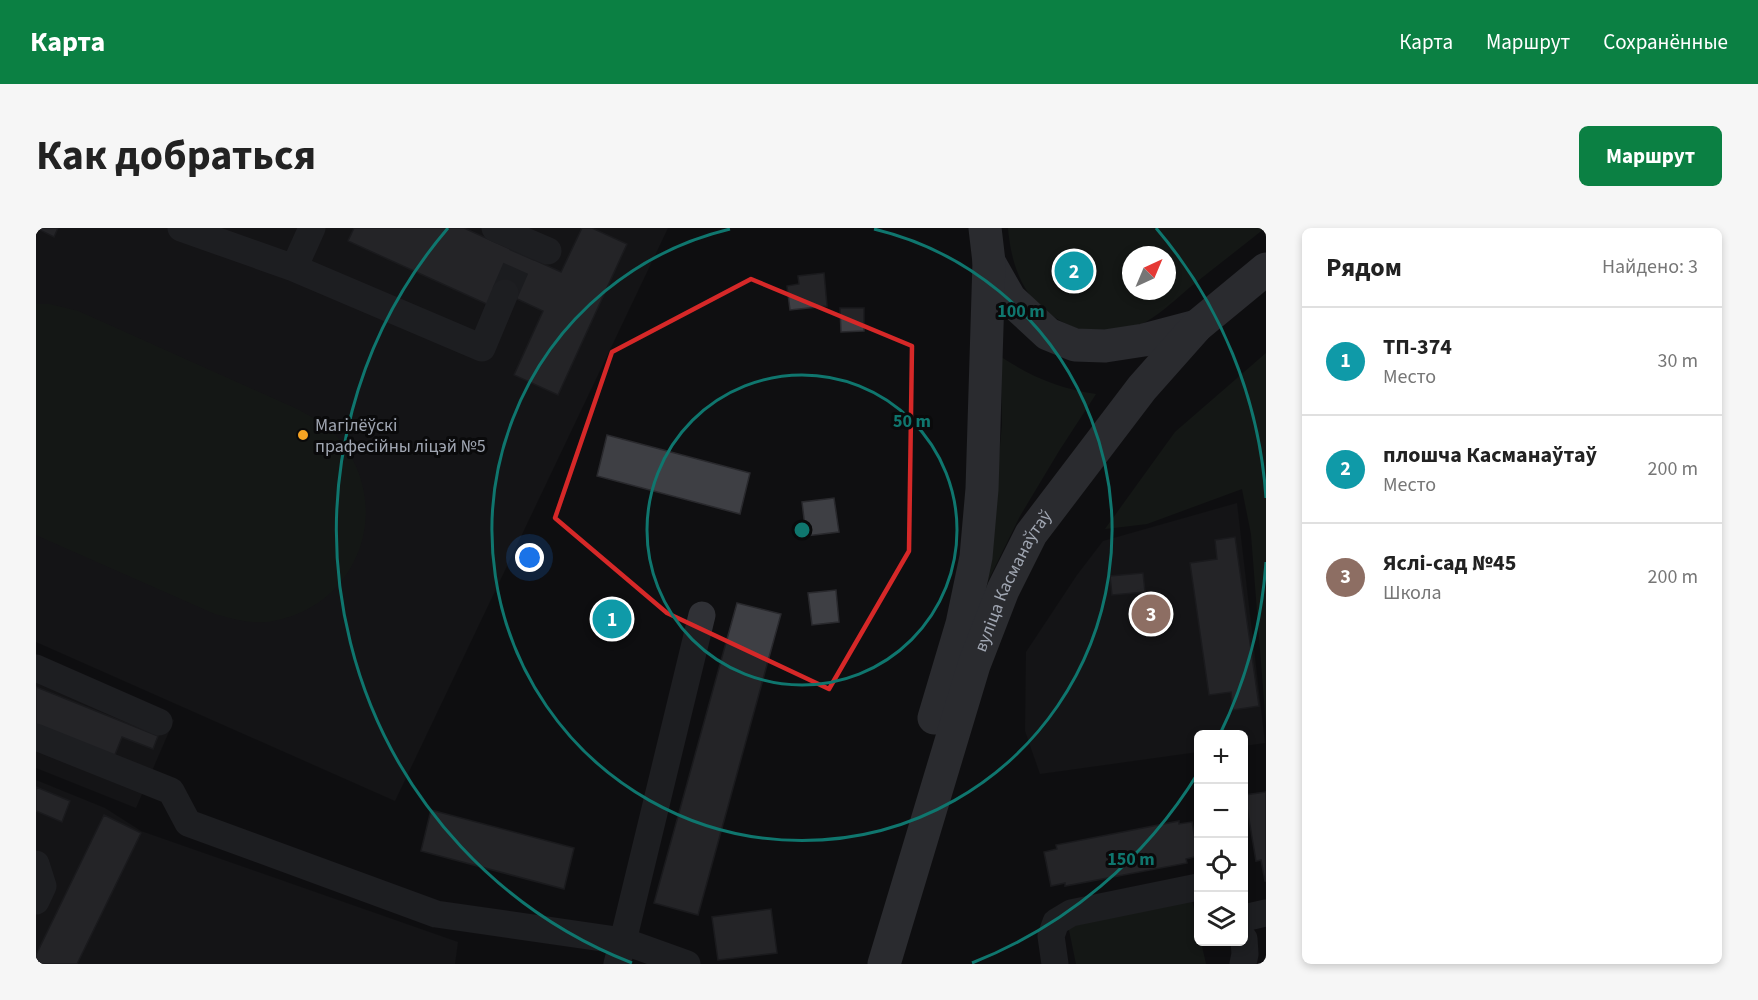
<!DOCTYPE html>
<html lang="ru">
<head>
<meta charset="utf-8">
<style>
	:root { --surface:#fff; --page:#f6f6f6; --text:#222; --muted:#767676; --line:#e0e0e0; --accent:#0b8043 }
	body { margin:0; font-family:"Source Sans 3",sans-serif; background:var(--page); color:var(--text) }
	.controls { position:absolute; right:18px; bottom:18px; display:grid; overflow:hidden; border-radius:9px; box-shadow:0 3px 9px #0003 }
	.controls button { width:54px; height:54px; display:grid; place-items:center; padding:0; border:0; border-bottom:2px solid var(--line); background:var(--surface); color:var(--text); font:30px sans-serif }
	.compass { position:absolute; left:1086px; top:18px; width:54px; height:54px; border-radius:50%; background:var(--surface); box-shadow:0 3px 9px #0003; rotate:44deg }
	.you { position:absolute; left:494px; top:330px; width:21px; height:21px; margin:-15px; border:4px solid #fff; border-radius:50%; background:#1a73e8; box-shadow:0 0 0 9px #1a73e833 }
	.badge { display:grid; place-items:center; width:39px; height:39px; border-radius:50%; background:var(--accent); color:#fff; font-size:20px; font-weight:700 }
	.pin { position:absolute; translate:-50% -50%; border:3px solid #fff; box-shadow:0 2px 6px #0006 }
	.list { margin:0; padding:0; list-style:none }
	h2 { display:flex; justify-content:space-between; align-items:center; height:78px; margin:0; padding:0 24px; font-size:26px }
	h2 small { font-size:20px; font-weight:400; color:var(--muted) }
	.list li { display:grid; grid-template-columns:39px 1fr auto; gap:18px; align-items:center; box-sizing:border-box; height:108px; padding:0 24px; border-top:2px solid var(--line) }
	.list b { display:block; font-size:22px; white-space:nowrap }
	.list p { margin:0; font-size:20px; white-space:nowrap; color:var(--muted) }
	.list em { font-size:20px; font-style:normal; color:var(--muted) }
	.icon { flex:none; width:33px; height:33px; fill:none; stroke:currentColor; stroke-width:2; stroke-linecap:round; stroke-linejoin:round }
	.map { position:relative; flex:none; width:1230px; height:736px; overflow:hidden; border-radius:9px }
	header { display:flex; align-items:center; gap:36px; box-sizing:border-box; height:84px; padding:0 30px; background:var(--accent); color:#fff }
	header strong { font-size:28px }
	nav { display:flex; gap:33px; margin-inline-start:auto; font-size:21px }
	.intro { display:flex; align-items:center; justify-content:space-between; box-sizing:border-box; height:144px; padding:0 36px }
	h1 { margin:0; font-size:42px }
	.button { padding:15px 27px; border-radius:9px; background:var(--accent); color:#fff; font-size:21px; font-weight:700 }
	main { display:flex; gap:36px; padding:0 36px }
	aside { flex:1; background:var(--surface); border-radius:9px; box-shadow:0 3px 9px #0003 }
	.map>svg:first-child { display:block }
	.built { fill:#1b1b1d }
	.green { fill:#1c231c; fill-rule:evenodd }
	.building { fill:#3e3f44; stroke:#29292d; stroke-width:1.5 }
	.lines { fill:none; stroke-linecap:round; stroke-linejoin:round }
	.minor-tunnel { stroke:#2c2d31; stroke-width:27; stroke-dasharray:27 14; stroke-linecap:butt }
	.minor { stroke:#303136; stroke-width:27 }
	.major { stroke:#4c4e55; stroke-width:33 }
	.marked { fill:none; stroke:#d62828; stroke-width:4.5; stroke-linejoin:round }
	.ring { fill:none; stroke:#0f766e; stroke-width:3 }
	.poi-dot { fill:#f5a323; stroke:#0a0a0b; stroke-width:2 }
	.labels { text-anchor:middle; stroke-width:6; stroke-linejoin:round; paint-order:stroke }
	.poi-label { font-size:18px; fill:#a0a6b2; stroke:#0a0a0b; text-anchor:start }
	.street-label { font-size:18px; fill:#a0a6b2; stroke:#0a0a0b }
	.centre { fill:#0f766e; stroke:#0a0a0b; stroke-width:3 }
	.ring-label { font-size:18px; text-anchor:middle; font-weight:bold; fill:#0f766e; stroke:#0a0a0b; stroke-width:6; stroke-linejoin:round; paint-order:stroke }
</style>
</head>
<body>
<header>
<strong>Карта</strong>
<nav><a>Карта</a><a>Маршрут</a><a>Сохранённые</a></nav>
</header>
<div class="intro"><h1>Как добраться</h1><a class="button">Маршрут</a></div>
<main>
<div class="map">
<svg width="1230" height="736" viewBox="0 0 1230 736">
	<rect width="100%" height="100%" fill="#0f0f11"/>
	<path class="built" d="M0 0H632L359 573 0 414Z
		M1201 275 1229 515 1208 518V506H1162V524L1004 546 989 503 990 424 1041 347 1067 313Z
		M0 430 138 492 100 580 0 540Z
		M0 552 69 580 105 603 422 714 419 736H0Z"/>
	<path class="green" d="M972 0H1229C1204 20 1178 40 1153 60 1133 77 1114 96 1089 103 1064 110 1035 101 1015 87 985 67 975 34 972 0ZM1095 27H1131V63H1095Z
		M0 76H13L42 83 261 181C278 190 295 200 307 216 357 285 320 378 237 393 217 397 198 391 179 386L0 307Z
		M1230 125V498L1215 306 1206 261 1111 296 1069 301 1139 204Z
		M965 129C996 149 1024 161 1060 166L1023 223 984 288 951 355 966 197Z
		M1156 672 1162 701V714H1165L1170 736H1040L1032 697Z"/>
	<path class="building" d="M0 0H22L18 9Z
		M318 0H428L525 44 546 0H556L591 16 522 167 478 147 507 83 462 62 455 78 312 13Z
		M788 45 791 78 754 82 751 58 763 56 762 48Z
		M804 80H828V103L805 104Z
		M571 207 714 245 704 286 561 248Z
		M798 270 803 304 770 308 766 274Z
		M1199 309 1223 478 1197 482 1195 464 1173 467 1154 335 1181 331 1179 312Z
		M1107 345 1109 364 1076 367 1074 348Z
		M800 362 803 394 776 397 772 365Z
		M701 375 745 386 662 687 618 675Z
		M564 378 593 386 588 404 559 396Z
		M0 459 122 508 117 521 86 509 78 529 0 497Z
		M0 559 34 573 26 594 0 583Z
		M1230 564V653H1229L1225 632 1220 633 1209 567Z
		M395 582 538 620 528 661 385 623Z
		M68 587 105 605 41 736H0V727Z
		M1143 593V596L1156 594 1162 628 1150 631 1151 635 1029 658V655L1015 658 1008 624 1021 621 1020 617Z
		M735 681 741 725 682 732 676 689Z"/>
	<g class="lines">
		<path class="minor-tunnel" d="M469 65 486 26"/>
		<path class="minor" d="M145 0 258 40 446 120 469 65
			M459 0 512 23
			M258 40 276 0
			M0 440 123 494
			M0 509 135 563 152 595 400 686 587 713 581 736
			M0 636 7 658 0 673
			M1208 690 1230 685
			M651 736 587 713 666 387
			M1019 736 1015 708 1020 694 1035 685 1162 659
			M1207 736 1209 726 1208 711"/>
		<g class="major">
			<path d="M953 34 974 71 1012 106 1039 117 1069 118 1108 112 1161 98"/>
			<path d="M898 490 926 396 940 329 946 261 953 34 949 0"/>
			<path id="s1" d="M848 736 938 437 967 362 995 306 1106 160 1161 98 1230 41"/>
		</g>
	</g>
	<path d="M0 0H1230V736H0ZM715 51 876 118 873 323 793 461 631 385 519 290 576 124Z" fill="#0f0f11" fill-opacity=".55" fill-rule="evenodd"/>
	<path class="marked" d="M715 51 876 118 873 323 793 461 631 385 519 290 576 124Z"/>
	<g class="ring">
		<circle cx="766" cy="302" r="155"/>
		<path d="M838 1A310 310 0 1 1 694 1"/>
		<path d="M1230 334A465 465 0 0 1 1184 506M1162 545A465 465 0 0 1 936 735M596 735A465 465 0 0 1 412 0M1120 0A465 465 0 0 1 1230 270"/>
	</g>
	<circle class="poi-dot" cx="267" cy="207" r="6"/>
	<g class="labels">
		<g class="poi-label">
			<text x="279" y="203">Магілёўскі<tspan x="279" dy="21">прафесійны ліцэй №5</tspan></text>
		</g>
		<g class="street-label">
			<text dy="6" stroke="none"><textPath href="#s1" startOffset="405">вуліца Касманаўтаў</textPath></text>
		</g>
	</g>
	<circle cx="766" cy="302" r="9" class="centre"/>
	<g class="ring-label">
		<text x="985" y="89">100 m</text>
		<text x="876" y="199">50 m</text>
		<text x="1095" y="637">150 m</text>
	</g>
</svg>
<div class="controls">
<button>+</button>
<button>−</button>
<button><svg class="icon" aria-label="locate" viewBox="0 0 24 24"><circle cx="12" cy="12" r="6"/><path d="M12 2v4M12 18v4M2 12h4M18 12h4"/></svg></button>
<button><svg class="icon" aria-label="layers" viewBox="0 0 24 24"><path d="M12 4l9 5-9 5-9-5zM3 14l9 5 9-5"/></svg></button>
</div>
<svg class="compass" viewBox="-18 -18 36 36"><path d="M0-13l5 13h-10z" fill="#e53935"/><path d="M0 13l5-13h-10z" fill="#767676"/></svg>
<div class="you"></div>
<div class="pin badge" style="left:576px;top:391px;background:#0f9aa8">1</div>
<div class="pin badge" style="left:1038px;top:43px;background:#0f9aa8">2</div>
<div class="pin badge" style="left:1115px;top:386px;background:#8d6e63">3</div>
</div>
<aside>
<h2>Рядом<small>Найдено: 3</small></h2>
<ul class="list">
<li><span class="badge" style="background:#0f9aa8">1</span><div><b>ТП-374</b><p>Место</p></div><em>30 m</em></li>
<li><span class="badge" style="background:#0f9aa8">2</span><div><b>плошча Касманаўтаў</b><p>Место</p></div><em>200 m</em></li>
<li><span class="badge" style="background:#8d6e63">3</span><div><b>Яслі-сад №45</b><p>Школа</p></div><em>200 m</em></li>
</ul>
</aside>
</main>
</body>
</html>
